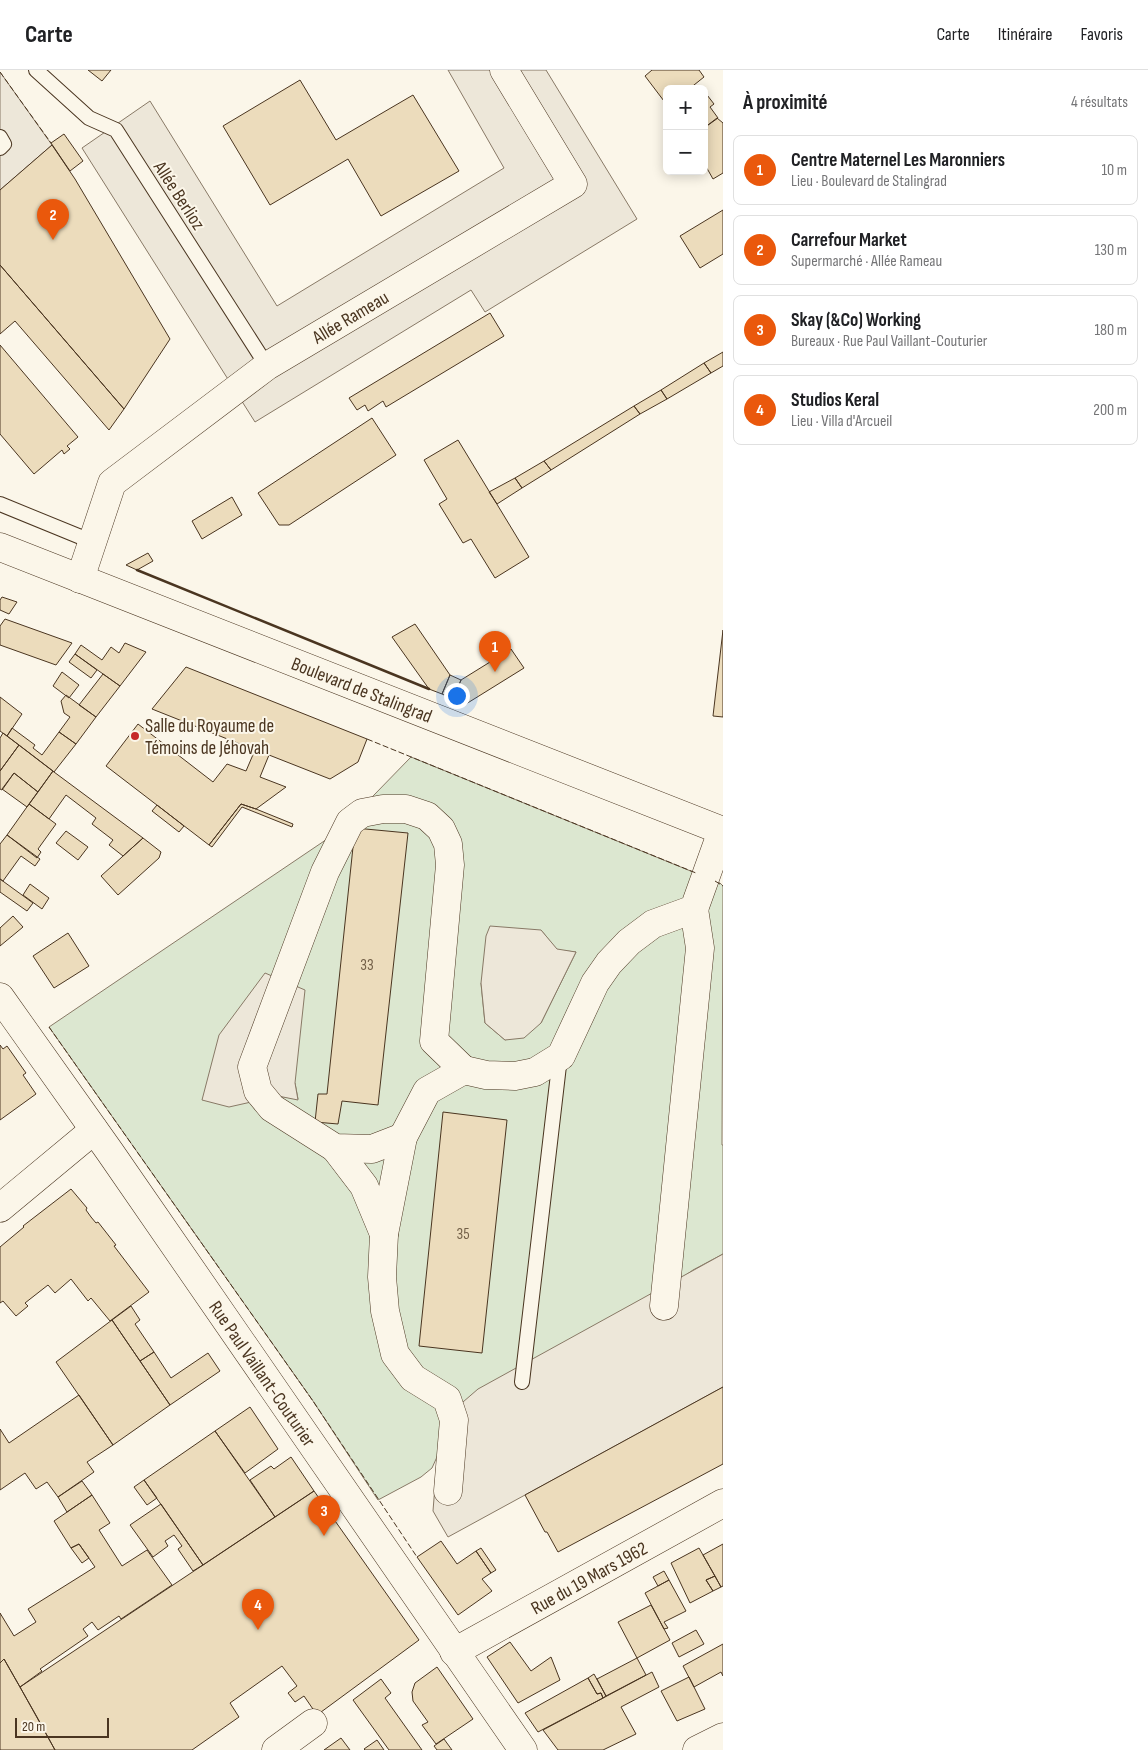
<!DOCTYPE html>
<html lang="fr">
<head>
<meta charset="utf-8">
<style>
	:root { --surface:#fff; --page:#f6f6f6; --text:#202124; --muted:#757577; --line:#e0e0e0; --accent:#ea580c }
	body { margin:0; font-family:"Sofia Sans Condensed",sans-serif; background:var(--page); color:var(--text) }
	.controls { position:absolute; right:15px; top:15px; display:grid; overflow:hidden; border-radius:8px; box-shadow:0 2px 12px #0003 }
	.controls button { width:45px; height:45px; display:grid; place-items:center; padding:0; border:0; border-bottom:1px solid var(--line); background:var(--surface); color:var(--text); font:25px sans-serif }
	.scale { position:absolute; left:15px; bottom:12px; width:94px; box-sizing:border-box; padding-left:5px; border:2px solid #4a3520; border-top:0; font-size:14px; line-height:18px; white-space:nowrap; color:#4a3520; -webkit-text-stroke:4px #fbf6e9; paint-order:stroke }
	.you { position:absolute; left:456px; top:625px; width:18px; height:18px; margin:-12px; border:4px solid #fff; border-radius:50%; background:#1a73e8; box-shadow:0 0 0 8px #1a73e833 }
	.badge { display:grid; place-items:center; width:32px; height:32px; border-radius:50%; background:var(--accent); color:#fff; font-size:16px; font-weight:700 }
	.pin { position:absolute; translate:-50% -41px; filter:drop-shadow(0 1px 2px #0008) }
	.pin::after { content:''; position:absolute; top:26px; width:18px; height:15px; background:inherit; clip-path:polygon(0 0,100% 0,50% 100%) }
	.list { margin:0; padding:0; list-style:none }
	h2 { display:flex; justify-content:space-between; align-items:center; height:65px; margin:0; padding:0 20px; font-size:21px }
	h2 small { font-size:16px; font-weight:400; color:var(--muted) }
	.list li { display:grid; grid-template-columns:32px 1fr auto; gap:15px; align-items:center; box-sizing:border-box; height:70px; margin:0 10px 10px; padding:0 10px; border:1px solid var(--line); border-radius:8px }
	.list b { display:block; font-size:19px; white-space:nowrap }
	.list p { margin:0; font-size:16px; white-space:nowrap; color:var(--muted) }
	.list em { font-size:16px; font-style:normal; color:var(--muted) }
	.map { position:relative; flex:none; width:723px; height:1680px; overflow:hidden }
	header { display:flex; align-items:center; gap:30px; box-sizing:border-box; height:70px; padding:0 25px; background:var(--surface); border-bottom:1px solid var(--line) }
	header strong { font-size:24px }
	nav { display:flex; gap:28px; margin-inline-start:auto; font-size:18px }
	main { display:flex }
	aside { flex:1; background:var(--surface) }
	.map>svg:first-child { display:block }
	.green { fill:#dce7d0; stroke:#887966; fill-rule:evenodd }
	.parking { fill:#ede7d9; stroke:#887966 }
	.building { fill:#ecdcbc; stroke:#4a3520 }
	.lines { fill:none; stroke-linecap:round; stroke-linejoin:round }
	.service-casing { stroke:#4a3520; stroke-width:16 }
	.minor-casing { stroke:#4a3520; stroke-width:29 }
	.secondary-casing { stroke:#4a3520; stroke-width:29 }
	.service { stroke:#fbf6e9; stroke-width:14 }
	.minor { stroke:#fbf6e9; stroke-width:28 }
	.secondary { stroke:#fbf6e9; stroke-width:28 }
	.fence { stroke:#4a3520; stroke-width:1; stroke-dasharray:6 2.5; stroke-linecap:butt }
	.wall { stroke:#4a3520; stroke-width:2.5 }
	.poi-dot { fill:#c62828; stroke:#fbf6e9; stroke-width:2 }
	.labels { text-anchor:middle; stroke-width:4; stroke-linejoin:round; paint-order:stroke }
	.number-label { font-size:16px; fill:#725f47 }
	.street-label { font-size:19px; fill:#4a3520; stroke:#fbf6e9 }
	.poi-label { font-size:19px; fill:#4a3520; stroke:#fbf6e9; text-anchor:start }
</style>
</head>
<body>
<header>
<strong>Carte</strong>
<nav><a>Carte</a><a>Itinéraire</a><a>Favoris</a></nav>
</header>
<main>
<div class="map">
<svg width="723" height="1680" viewBox="0 0 723 1680">
	<rect width="100%" height="100%" fill="#fbf6e9"/>
	<path class="green" d="M411 687 720 813 723 816 722 1075H723V1184L693 1200 441 1378 432 1398 421 1407 378 1430 313 1331 49 957 339 761ZM541 860 557 880 576 882 541 953 505 970 485 953 481 913ZM295 1013 298 1029 278 1026Z"/>
	<path class="parking" d="M448 0H546L637 149 485 242 471 220 255 352 82 78 150 31 277 236 504 98Z
		M0 2 52 75 0 120Z
		M490 856 541 860 557 879 576 882 541 953 524 968 505 970 485 953 481 913 486 866Z
		M265 903 305 920 295 1013 298 1030 278 1026 229 1037 202 1030 219 965Z
		M723 1184V1317L448 1467 433 1441 437 1390 441 1378V1351L478 1319Z"/>
	<path class="building" d="M88 0H111L102 11Z
		M652 0H699L704 7 689 19H667V35L645 6Z
		M300 10 336 70 413 25 459 101 381 146 348 89 270 135 223 56Z
		M704 21 714 34 710 37 718 48 704 58Z
		M717 48 723 53V103L713 109 704 93V58Z
		M64 64 83 91 70 101 51 73Z
		M52 75 75 109 170 269 124 339 0 195V120Z
		M723 140V184L700 198 680 166Z
		M0 195 124 339 109 360 15 251 0 264Z
		M490 243 504 266 386 337 383 331 368 341 365 335 357 340 349 328Z
		M0 275 78 367 67 376 70 379 64 384 62 380 34 404 0 364Z
		M723 282V296L711 303 704 293Z
		M704 293 711 303 667 329 661 320Z
		M661 320 667 329 640 344 634 336Z
		M634 336 640 344 551 400 544 391Z
		M372 348 396 385 289 455H279L258 423Z
		M458 370 529 487 495 508 471 469 463 473 439 434 447 429 424 390Z
		M544 391 551 400 522 418 515 408Z
		M515 408 522 418 497 434 489 422Z
		M232 427 242 445 202 469 192 451Z
		M148 483 153 491 137 500 126 495Z
		M2 527 17 532 9 544 0 540V530Z
		M5 549 72 573 56 595 0 575V556Z
		M415 554 450 605 442 624 429 619 392 567Z
		M723 560V647L713 646Z
		M125 573 146 582 120 616 75 584 81 575 102 590 111 577 119 583Z
		M511 579 524 598 466 634 453 629 461 610Z
		M75 584 97 600 91 608 69 592Z
		M186 597 367 669 358 692 330 709 269 685 260 707 286 717 256 739 241 734 209 775 106 696 138 654 213 712 227 694 246 701 255 680 152 639Z
		M62 602 79 615 69 628 53 616Z
		M103 604 120 616 96 647 79 635Z
		M450 605 461 610 453 629 442 624Z
		M66 625 96 647 76 674 59 662 70 647 64 643 61 631Z
		M0 627 22 644 7 666 0 661Z
		M12 658 35 675 33 678 42 685 59 662 76 674 54 702 7 666Z
		M3 663 19 675 0 701V668Z
		M19 675 53 701 38 722 14 703 2 720 0 719V701Z
		M53 701 54 702 143 768 123 786 109 775 113 770 92 754 96 748 66 725 49 749 29 734Z
		M14 703 38 722 27 737 2 719Z
		M29 734 56 754 38 779 41 782 37 788 7 765Z
		M241 734 256 739 293 754 292 757 242 737 212 777 209 775Z
		M157 735 184 756 179 762 152 741Z
		M355 758 408 763 378 1035 342 1031 338 1054 315 1052 318 1024H327Z
		M66 761 88 777 78 790 56 773Z
		M7 765 40 789 35 796 21 786 3 811 0 809V774Z
		M143 768 161 782 159 788 118 825 101 806Z
		M0 809 33 833 27 841 0 822Z
		M30 814 49 828 42 839 23 825Z
		M13 846 23 857 0 876V858Z
		M68 863 89 896 54 918 33 886Z
		M0 975 3 979 7 976 26 1003 23 1005 36 1024 0 1050Z
		M443 1042 507 1050 482 1283 419 1276Z
		M71 1119 87 1138 86 1140 91 1147 96 1153 98 1152 116 1175 114 1176 149 1222 110 1251 91 1228 88 1231 71 1209 55 1223 48 1215 25 1233 28 1236 16 1246 3 1231 0 1233V1177L24 1157 23 1156Z
		M131 1236 140 1250 135 1254 154 1282 140 1291 112 1250Z
		M112 1250 170 1335 113 1375 56 1292Z
		M154 1282 171 1308 208 1283 220 1301 170 1335 140 1291Z
		M723 1317V1394L558 1482 547 1462H545L525 1425Z
		M79 1325 113 1375 87 1392 94 1402 58 1427 47 1412 36 1419 25 1403 0 1420V1359L9 1373Z
		M250 1337 278 1379 245 1403 215 1361Z
		M215 1361 275 1447 203 1495 144 1410Z
		M291 1387 314 1421 275 1447 250 1410 271 1396 274 1399Z
		M144 1410 157 1428 147 1435 134 1417Z
		M82 1411 92 1425 67 1442 58 1427Z
		M314 1421 419 1570 317 1645 304 1626 295 1632 288 1623 297 1616 282 1596 230 1633 239 1647 192 1680H55L20 1617Z
		M92 1425 110 1453 99 1460 122 1496 147 1480 172 1515 121 1549 119 1546 98 1560 92 1552 83 1559 88 1566 40 1599 42 1601 20 1617 4 1589 0 1593V1543L14 1566 36 1552 28 1539 95 1497 79 1474 71 1478 54 1451Z
		M161 1434 203 1495 193 1501 178 1479 182 1476 174 1465 165 1471 168 1476 153 1487 130 1455Z
		M441 1471 457 1494 476 1481 491 1503 482 1509 492 1521 458 1545 417 1487Z
		M79 1474 89 1488 82 1493 71 1478Z
		M723 1474V1516L721 1517 703 1485Z
		M481 1478 496 1500 491 1503 476 1481Z
		M699 1478 715 1506 706 1510 713 1521 690 1533 671 1493Z
		M664 1501 669 1510 658 1516 653 1507Z
		M715 1506 721 1517 713 1521 706 1510Z
		M669 1510 686 1541 664 1552 668 1558 664 1559 645 1523Z
		M651 1535 670 1570 637 1588 618 1552Z
		M696 1560 704 1574 679 1587 672 1573Z
		M510 1572 531 1601 551 1587 560 1610 518 1633 487 1587Z
		M723 1574V1606L721 1602 694 1617 683 1596Z
		M637 1588 646 1605 606 1626 597 1609Z
		M4 1589 37 1647 55 1680H0V1593Z
		M437 1597 473 1649 436 1674 422 1655 428 1652 413 1631 412 1622 415 1613Z
		M652 1602 659 1617 621 1637 636 1664 603 1680H558L543 1660Z
		M594 1604 606 1626 603 1628 601 1623 597 1624 588 1608Z
		M689 1607 705 1639 677 1651 661 1621Z
		M588 1608 597 1624 601 1623 603 1628 538 1662 525 1643Z
		M381 1609 391 1623 385 1628 422 1680H389L353 1630Z
		M341 1668 350 1680H324Z
		M444 1669 452 1680H437L434 1676Z
		M377 1670 384 1680H365L364 1679Z"/>
	<g class="lines">
		<defs>
			<path id="service" d="M36 0 89 48 116 60 267 296
				M0 67 4 74 0 78
				M0 434 93 472
				M522 1312 560 987"/>
			<g id="minor">
				<path id="s1" d="M80 509 112 413 267 296 573 114 504 0"/>
				<path id="s2" d="M0 927 110 1082 523 1680"/>
				<path d="M403 1067 372 1079 335 1078 272 1038 258 1021 252 997 325 802 350 752 362 743 383 739H406L427 746 441 759 448 774 450 795 434 971 464 1000"/>
				<path d="M335 1078 364 1116 384 1164"/>
				<path d="M0 1138 94 1060"/>
				<path d="M664 1236 700 878 694 839"/>
				<path d="M448 1421 454 1350 447 1329 413 1308 395 1284 385 1241 382 1207 384 1164 403 1067 427 1021 464 1000 486 1005 515 1006 535 1002 561 986 595 913 609 893 629 872 653 854 694 839 722 761"/>
				<path id="s3" d="M454 1582 723 1433"/>
				<path d="M276 1680 313 1653"/>
				<path d="M697 1680 723 1667"/>
			</g>
			<g id="secondary">
				<path id="s4" d="M0 477 723 761"/>
			</g>
		</defs>
		<use href="#service" class="service-casing"/>
		<use href="#minor" class="minor-casing"/>
		<use href="#secondary" class="secondary-casing"/>
		<use href="#service" class="service"/>
		<use href="#minor" class="minor"/>
		<use href="#secondary" class="secondary"/>
		<path class="fence" d="M0 2 51 73
			M367 669 696 803
			M715 811 723 816
			M49 957 313 1331 417 1487"/>
		<path class="wall" d="M137 500 429 619"/>
	</g>
	<circle class="poi-dot" cx="135" cy="666" r="5"/>
	<g class="labels">
		<g class="number-label">
			<text x="367" y="900">33</text>
			<text x="463" y="1169">35</text>
		</g>
		<g class="street-label">
			<text transform="translate(180 125) rotate(57)" y="7">Allée Berlioz</text>
			<text dy="7" stroke="none"><textPath href="#s1" startOffset="392">Allée Rameau</textPath></text>
			<text dy="7" stroke="none"><textPath href="#s4" startOffset="389">Boulevard de Stalingrad</textPath></text>
			<text dy="7" stroke="none"><textPath href="#s2" startOffset="459">Rue Paul Vaillant-Couturier</textPath></text>
			<text dy="7" stroke="none"><textPath href="#s3" startOffset="154">Rue du 19 Mars 1962</textPath></text>
		</g>
		<g class="poi-label">
			<text x="145" y="662">Salle du Royaume de<tspan x="145" dy="22">Témoins de Jéhovah</tspan></text>
		</g>
	</g>
</svg>
<div class="controls">
<button>+</button>
<button>−</button>
</div>
<div class="scale">20 m</div>
<div class="you"></div>
<div class="pin badge" style="left:495px;top:602px">1</div>
<div class="pin badge" style="left:53px;top:170px">2</div>
<div class="pin badge" style="left:324px;top:1466px">3</div>
<div class="pin badge" style="left:258px;top:1560px">4</div>
</div>
<aside>
<h2>À proximité<small>4 résultats</small></h2>
<ul class="list">
<li><span class="badge">1</span><div><b>Centre Maternel Les Maronniers</b><p>Lieu · Boulevard de Stalingrad</p></div><em>10 m</em></li>
<li><span class="badge">2</span><div><b>Carrefour Market</b><p>Supermarché · Allée Rameau</p></div><em>130 m</em></li>
<li><span class="badge">3</span><div><b>Skay (&amp;Co) Working</b><p>Bureaux · Rue Paul Vaillant-Couturier</p></div><em>180 m</em></li>
<li><span class="badge">4</span><div><b>Studios Keral</b><p>Lieu · Villa d'Arcueil</p></div><em>200 m</em></li>
</ul>
</aside>
</main>
</body>
</html>
